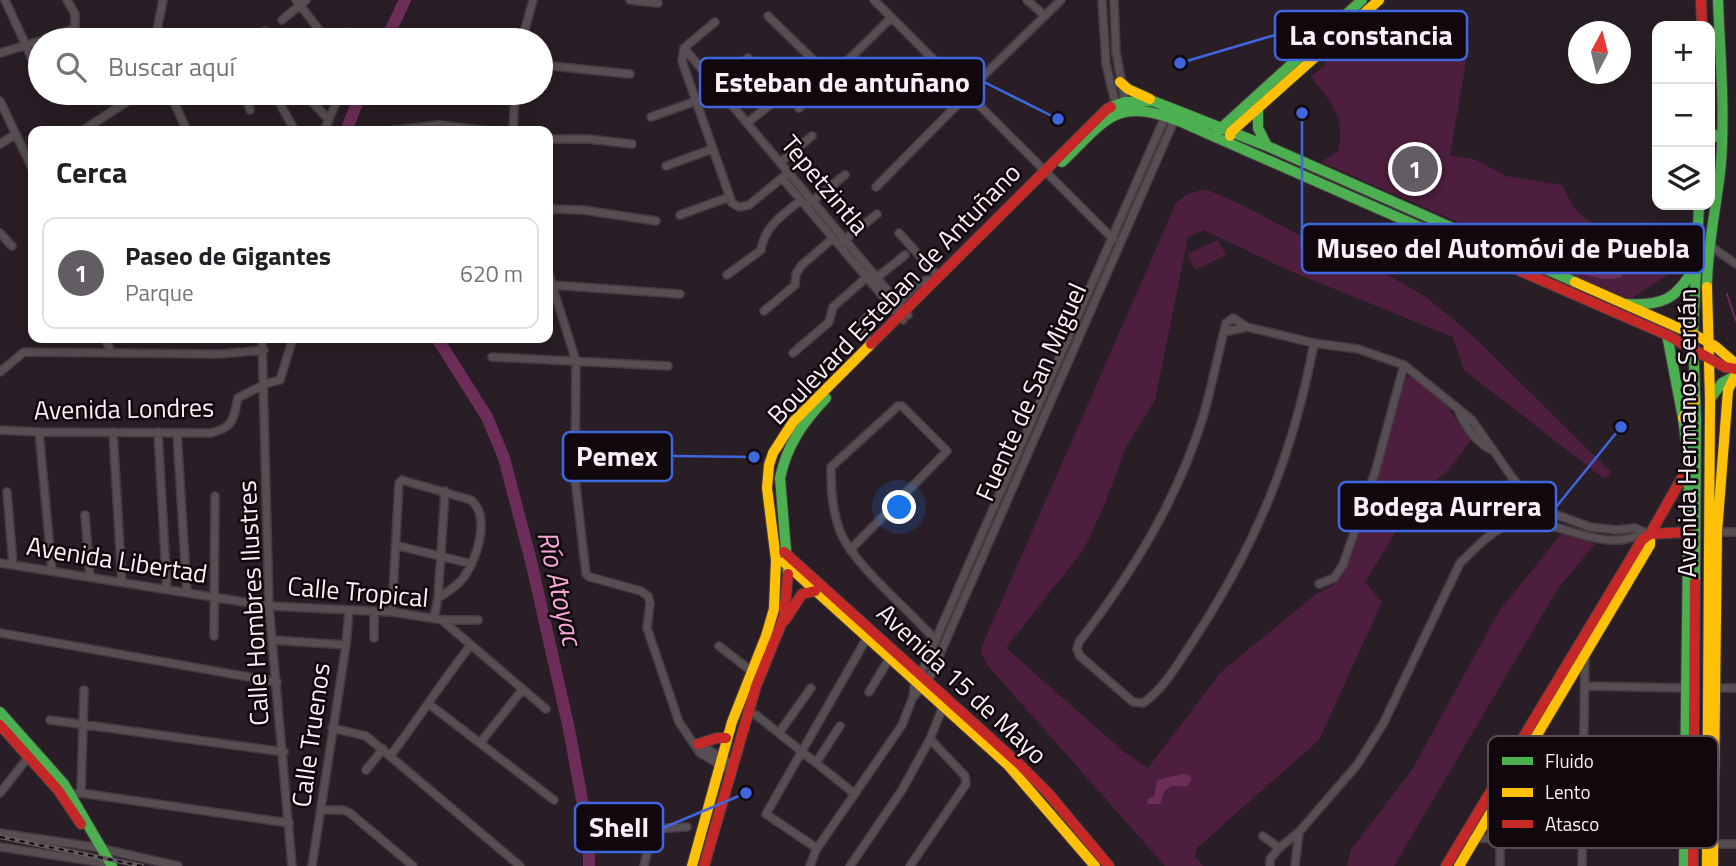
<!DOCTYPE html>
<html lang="es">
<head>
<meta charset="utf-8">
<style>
	:root { --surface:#fff; --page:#f2f2f2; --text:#202124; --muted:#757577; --line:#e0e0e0; --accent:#625d62 }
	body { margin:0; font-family:"Titillium Web",sans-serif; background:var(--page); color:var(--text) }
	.controls { position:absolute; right:21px; top:21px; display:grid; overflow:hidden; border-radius:14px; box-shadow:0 4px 18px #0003 }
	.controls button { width:63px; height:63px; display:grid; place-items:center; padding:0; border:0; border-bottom:2px solid var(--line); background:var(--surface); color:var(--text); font:35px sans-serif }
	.compass { position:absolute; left:1568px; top:21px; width:63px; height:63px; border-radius:50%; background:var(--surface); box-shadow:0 4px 18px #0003; rotate:7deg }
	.you { position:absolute; left:900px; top:508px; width:24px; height:24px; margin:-18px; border:5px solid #fff; border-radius:50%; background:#1a73e8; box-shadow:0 0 0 10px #1a73e833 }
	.badge { display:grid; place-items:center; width:46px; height:46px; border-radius:50%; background:var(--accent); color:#fff; font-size:23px; font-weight:700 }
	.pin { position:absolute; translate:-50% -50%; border:4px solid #fff; box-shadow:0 2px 7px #0006 }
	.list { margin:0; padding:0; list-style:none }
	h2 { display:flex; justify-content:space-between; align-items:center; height:91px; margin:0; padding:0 28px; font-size:30px }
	h2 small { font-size:23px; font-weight:400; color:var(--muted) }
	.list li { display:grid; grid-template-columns:46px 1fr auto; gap:21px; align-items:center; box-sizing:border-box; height:112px; margin:0 14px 14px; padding:0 14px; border:2px solid var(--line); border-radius:14px }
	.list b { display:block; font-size:26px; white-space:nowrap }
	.list p { margin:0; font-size:23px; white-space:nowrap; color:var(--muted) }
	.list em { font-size:23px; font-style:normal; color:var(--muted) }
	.icon { flex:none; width:38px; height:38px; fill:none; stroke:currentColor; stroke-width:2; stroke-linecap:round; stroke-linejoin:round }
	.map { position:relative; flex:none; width:1736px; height:866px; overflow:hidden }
	.search { position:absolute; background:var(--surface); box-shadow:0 4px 18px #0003; left:28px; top:28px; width:525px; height:77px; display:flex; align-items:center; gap:18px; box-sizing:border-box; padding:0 24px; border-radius:38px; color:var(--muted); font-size:26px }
	.panel { position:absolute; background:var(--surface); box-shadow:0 4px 18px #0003; left:28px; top:126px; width:525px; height:217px; border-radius:14px }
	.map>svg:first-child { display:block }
	.green { fill:#4d1e3d }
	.water { fill:#6c2e58 }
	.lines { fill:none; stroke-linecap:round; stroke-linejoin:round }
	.stream { stroke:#6c2e58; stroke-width:2 }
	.river { stroke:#6c2e58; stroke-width:12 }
	.street-casing { stroke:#443b40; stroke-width:10 }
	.fast-casing { stroke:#443b40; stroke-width:12 }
	.slow-casing { stroke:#443b40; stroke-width:12 }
	.jam-casing { stroke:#443b40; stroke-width:12 }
	.street { stroke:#574e54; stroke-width:7 }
	.fast { stroke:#4caf50; stroke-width:10 }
	.slow { stroke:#ffc107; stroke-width:10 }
	.jam { stroke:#c62828; stroke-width:10 }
	.rail-casing { stroke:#645b60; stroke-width:4.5 }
	.rail { stroke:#10080d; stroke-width:2; stroke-dasharray:5; stroke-linecap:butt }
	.labels { text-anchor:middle; stroke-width:5; stroke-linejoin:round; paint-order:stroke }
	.street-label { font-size:26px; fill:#fdeff7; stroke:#10080d }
	.water-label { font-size:28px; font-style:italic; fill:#f7a7d8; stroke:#10080d }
	.key { fill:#10080d; stroke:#574d53; stroke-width:2 }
	.key-label { font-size:19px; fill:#fdeff7 }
	.leader { fill:none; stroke:#3f66dd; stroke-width:2.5 }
	.callout-dot { fill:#3f66dd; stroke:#10080d; stroke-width:2.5 }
	.callout { fill:#10080d; stroke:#3f66dd; stroke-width:2.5 }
	.callout-label { font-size:28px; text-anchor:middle; font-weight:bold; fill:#fdeff7 }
</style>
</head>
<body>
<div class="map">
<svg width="1736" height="866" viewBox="0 0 1736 866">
	<rect width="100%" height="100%" fill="#291e25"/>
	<path class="green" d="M1361 33 1469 44 1450 155 1476 160 1506 176 1562 185C1567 194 1572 206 1579 213 1611 243 1655 244 1693 262L1687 275 1672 272 1629 300 1545 262 1546 256 1513 240 1510 245 1321 162 1338 151C1346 115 1331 104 1311 76L1324 66C1329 50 1346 38 1361 33Z
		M1201 190 1210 191 1236 202 1313 242 1341 248 1426 297 1473 336 1612 473 1604 479 1464 370 1453 337 1285 269 1204 230 1188 237 1155 400 1126 447 1104 506 1084 549 1006 648 1123 751 1148 768 1221 672 1316 594 1332 586 1343 574 1381 465 1405 378 1413 376 1444 402 1471 440 1448 470 1419 494 1365 582 1382 602 1319 740 1197 848 1195 857 1203 866H1165L989 667 981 654 982 646 1176 203 1186 195Z
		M1218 240 1226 255 1195 270 1187 254Z
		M1562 533 1595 544 1557 590 1394 866H1347L1351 849 1412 770 1499 611Z"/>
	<path class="water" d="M1556 227C1576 227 1630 250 1622 276 1609 286 1567 270 1556 259 1551 254 1548 245 1545 239L1548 228Z
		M1183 774 1189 775 1192 779 1188 786H1171L1164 792 1160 804H1148L1147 800 1154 796 1157 780Z"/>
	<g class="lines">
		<path class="stream" d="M1364 23 1391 34 1427 29
			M1727 294 1736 321"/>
		<path class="river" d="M386 40 405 0
			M346 131 361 93
			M437 338 487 417 504 458 531 561 569 729 589 838V866"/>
		<defs>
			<path id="street" d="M5 0 40 76
				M296 0 327 40
				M630 0 658 3
				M874 0 961 87
				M1027 0 1045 16
				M1102 0 1106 64 1117 110
				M1114 0 1116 52 1126 106
				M768 16 831 77
				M282 20 306 0
				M43 40 68 31 75 27V14L67 0
				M155 40 163 0
				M262 40 265 31
				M339 40 347 32 354 33 358 40
				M522 40 533 0
				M684 48 908 315
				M684 48 682 61 732 203 739 207 749 205 788 173
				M684 48 715 22
				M0 53 40 41
				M541 65 630 74
				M715 85 748 58
				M959 93a8 8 0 1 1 16 0a8 8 0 1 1-16 0Z
				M972 87 1061 0
				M47 93 48 95
				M170 93 187 131
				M245 93 250 110
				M274 93 295 131
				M304 93 329 120
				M973 99 1113 239
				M0 101 33 170
				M799 108 891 18
				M651 117 696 101
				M747 123 780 97
				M82 131 140 93
				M324 131 340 93
				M388 131 439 125 489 131
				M513 131 515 93
				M548 139H588L632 144
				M0 144 16 134
				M780 163 812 136
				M666 166 712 149
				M782 178 903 320
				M876 187 962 100
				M810 203 845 175
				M548 209 583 210 656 221
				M680 215 729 197
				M0 233 12 246
				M899 233 938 276
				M842 242 877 214
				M1709 245 1736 264
				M548 272 576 361 575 478 586 574 590 577 641 591 648 596 650 603 647 628 679 722 700 753 729 770
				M727 275 761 250C765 225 783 215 801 200
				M874 280 905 255
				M552 285 680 294
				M898 304C908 293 918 278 934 280
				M764 311 795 285 796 274 801 266 833 238
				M1247 327 1233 318 1226 323C1218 354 1212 386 1203 417 1177 501 1132 573 1079 642L1077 649 1080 656 1133 702 1143 703C1164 689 1179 662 1193 641 1256 545 1293 456 1314 343
				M1224 332 1247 327 1314 343 1358 349 1404 365 1472 420 1514 480 1527 496 1549 512 1590 527 1616 530 1635 528 1646 533
				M105 338 111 352
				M262 338 269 606 292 866
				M872 343 862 331V323L867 317 889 304
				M793 353 829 322 833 307 867 277
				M492 357 668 366
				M0 372 24 352 219 354 264 350
				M1459 412C1466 427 1476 443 1492 450
				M0 430 39 432 211 433C234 427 233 420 238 398L265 384 280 380 293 338
				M39 432 52 571
				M113 432 122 582
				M158 432 167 590
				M177 433 187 593
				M7 492 13 564
				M85 515 90 577
				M1521 522 1523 509 1527 496
				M1717 532H1736
				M395 545 472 564
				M850 550 947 451 902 406H898L831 467C831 489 832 510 840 531 853 565 910 610 936 641
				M0 563 269 606 392 612 443 620H478
				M1319 584 1334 578 1343 565 1376 469 1404 365
				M374 612V638
				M392 612 399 483 402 480 471 500C491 517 477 558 464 577 457 586 448 592 438 598
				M434 618 438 598 445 491
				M443 621 546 709
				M0 633 277 682
				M214 636 215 496
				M273 640 346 645
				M719 646 750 670
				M1585 686 1686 688
				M1715 688H1736
				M869 692 889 659
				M913 697 928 681 1174 121
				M429 704 554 800
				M756 715 855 794
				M50 720 284 752
				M332 728 366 736 520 866
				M779 733 811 688
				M480 743 522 690
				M698 743 731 764
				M391 755C418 719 442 682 470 646
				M816 763 840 726
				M366 770 383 749
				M0 793 30 755
				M81 793 84 690
				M68 795 81 793 289 823
				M322 810H343L350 813 413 866
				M0 833 94 847 178 866
				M1263 836 1279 848
				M1471 838 1684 843
				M1711 844H1736
				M812 845 766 814 868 636
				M0 847 111 864
				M312 866 346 645 349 611
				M644 866 652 829 687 827
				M810 866 816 850 902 725 913 697 915 682 921 673 1165 117
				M850 866 902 790 930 739 944 704
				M910 866 966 784 965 776 930 739
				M1270 866V859L1279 848 1299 832 1357 765 1383 724 1460 563C1475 549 1491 530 1511 524 1551 512 1599 557 1643 533
				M1295 866 1299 832
				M1500 866V839
				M1582 866 1585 654"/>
			<path id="fast" d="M1111 107 1125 102 1153 101 1267 146 1575 282
				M1258 108V128L1267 146
				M1218 131 1362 0
				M1710 132 1721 139
				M1062 162C1106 120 1115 96 1179 121L1438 235
				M1707 287C1707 245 1717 205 1721 163 1725 109 1720 54 1718 0
				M1627 304C1662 306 1677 299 1694 268
				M1667 335 1683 418 1689 466 1684 866
				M1710 399 1722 383 1735 376
				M788 574 780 478C787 445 803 422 826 398
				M1695 582 1696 420 1693 334 1699 205
				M0 712 64 784 112 866"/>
			<path id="slow" d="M1120 82 1128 89 1150 99
				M1230 136 1231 132 1379 0
				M1575 282 1697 336 1715 346 1736 364
				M1683 418 1695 400
				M784 562 1008 765 1095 866
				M692 866 732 722 766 636 774 609 776 560 767 488 769 465 773 453 793 422 871 344
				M1459 866 1650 545V534
				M1707 866 1710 399 1707 287
				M1713 866 1717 532 1728 390 1735 376"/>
			<path id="jam" d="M1701 0 1702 26
				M1438 235 1667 335 1725 367 1736 369
				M871 344 1107 109 1111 107
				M1650 534 1688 532
				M784 552 1018 763 1048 793 1109 866
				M785 620 802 594 815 591
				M0 725 58 790 81 824
				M698 744 717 738H726
				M704 866 756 686 784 617 788 574
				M1446 866 1642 540 1650 534 1687 469
				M1693 866 1695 582"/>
		</defs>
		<use href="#street" class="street-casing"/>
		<use href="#fast" class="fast-casing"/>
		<use href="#slow" class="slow-casing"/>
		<use href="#jam" class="jam-casing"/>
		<use href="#street" class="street"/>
		<use href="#fast" class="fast"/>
		<use href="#slow" class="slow"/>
		<use href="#jam" class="jam"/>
		<defs>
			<path id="rail" d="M0 837 142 866"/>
		</defs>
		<use href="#rail" class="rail-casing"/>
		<use href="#rail" class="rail"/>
	</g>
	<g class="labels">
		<g class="street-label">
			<text transform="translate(825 185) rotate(50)" y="9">Tepetzintla</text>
			<text transform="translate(894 294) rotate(-46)" y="9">Boulevard Esteban de Antuñano</text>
			<text transform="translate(1031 392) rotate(-66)" y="9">Fuente de San Miguel</text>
			<text transform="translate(124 409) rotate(-1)" y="9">Avenida Londres</text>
			<text transform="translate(1687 433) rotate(-90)" y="9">Avenida Hermanos Serdán</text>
			<text transform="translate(117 560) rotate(9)" y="9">Avenida Libertad</text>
			<text transform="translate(358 592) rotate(5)" y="9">Calle Tropical</text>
			<text transform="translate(253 603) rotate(-93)" y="9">Calle Hombres Ilustres</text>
			<text transform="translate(962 684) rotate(43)" y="9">Avenida 15 de Mayo</text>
			<text transform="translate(311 735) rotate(-82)" y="9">Calle Truenos</text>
		</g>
		<g class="water-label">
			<text transform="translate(560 588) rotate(77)" y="10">Río Atoyac</text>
		</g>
	</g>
	<rect x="1488" y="736" width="230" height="112" rx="10" class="key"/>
	<rect x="1502" y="757" width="31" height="8" fill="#4caf50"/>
	<rect x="1502" y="788" width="31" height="9" fill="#ffc107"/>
	<rect x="1502" y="820" width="31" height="8" fill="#c62828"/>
	<g class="key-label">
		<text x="1545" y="768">Fluido</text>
		<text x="1545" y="799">Lento</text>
		<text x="1545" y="831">Atasco</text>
	</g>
	<path class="leader" d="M1180 63L1275 35M1058 119L984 82M1302 113L1302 248M754 457L672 456M1621 427L1556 507M746 793L663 828"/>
	<g class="callout-dot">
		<circle cx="1180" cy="63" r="7"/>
		<circle cx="1058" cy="119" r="7"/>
		<circle cx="1302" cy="113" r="7"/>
		<circle cx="754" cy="457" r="7"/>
		<circle cx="1621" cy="427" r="7"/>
		<circle cx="746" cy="793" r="7"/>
	</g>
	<g class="callout">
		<rect x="1275" y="11" width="192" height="49" rx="7"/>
		<rect x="700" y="58" width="284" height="49" rx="7"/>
		<rect x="1302" y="224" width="402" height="49" rx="7"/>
		<rect x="563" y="432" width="109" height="49" rx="7"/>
		<rect x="1339" y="482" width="217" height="49" rx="7"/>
		<rect x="575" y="803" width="88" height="49" rx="7"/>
	</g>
	<g class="callout-label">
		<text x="1371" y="45">La constancia</text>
		<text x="842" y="92">Esteban de antuñano</text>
		<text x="1503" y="258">Museo del Automóvi de Puebla</text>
		<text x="617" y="466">Pemex</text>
		<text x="1447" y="516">Bodega Aurrera</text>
		<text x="619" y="837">Shell</text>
	</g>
</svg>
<div class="controls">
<button>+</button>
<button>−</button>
<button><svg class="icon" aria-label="layers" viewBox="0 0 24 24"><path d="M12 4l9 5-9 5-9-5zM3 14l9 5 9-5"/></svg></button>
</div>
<svg class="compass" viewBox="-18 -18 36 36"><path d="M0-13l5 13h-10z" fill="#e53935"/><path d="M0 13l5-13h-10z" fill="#757577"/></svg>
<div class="you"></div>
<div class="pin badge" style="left:1415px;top:169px">1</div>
<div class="search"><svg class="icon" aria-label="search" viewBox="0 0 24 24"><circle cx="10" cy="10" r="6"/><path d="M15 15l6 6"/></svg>Buscar aquí</div>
<section class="panel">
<h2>Cerca<small></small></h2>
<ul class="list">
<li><span class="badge">1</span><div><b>Paseo de Gigantes</b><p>Parque</p></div><em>620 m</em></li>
</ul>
</section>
</div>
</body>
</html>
